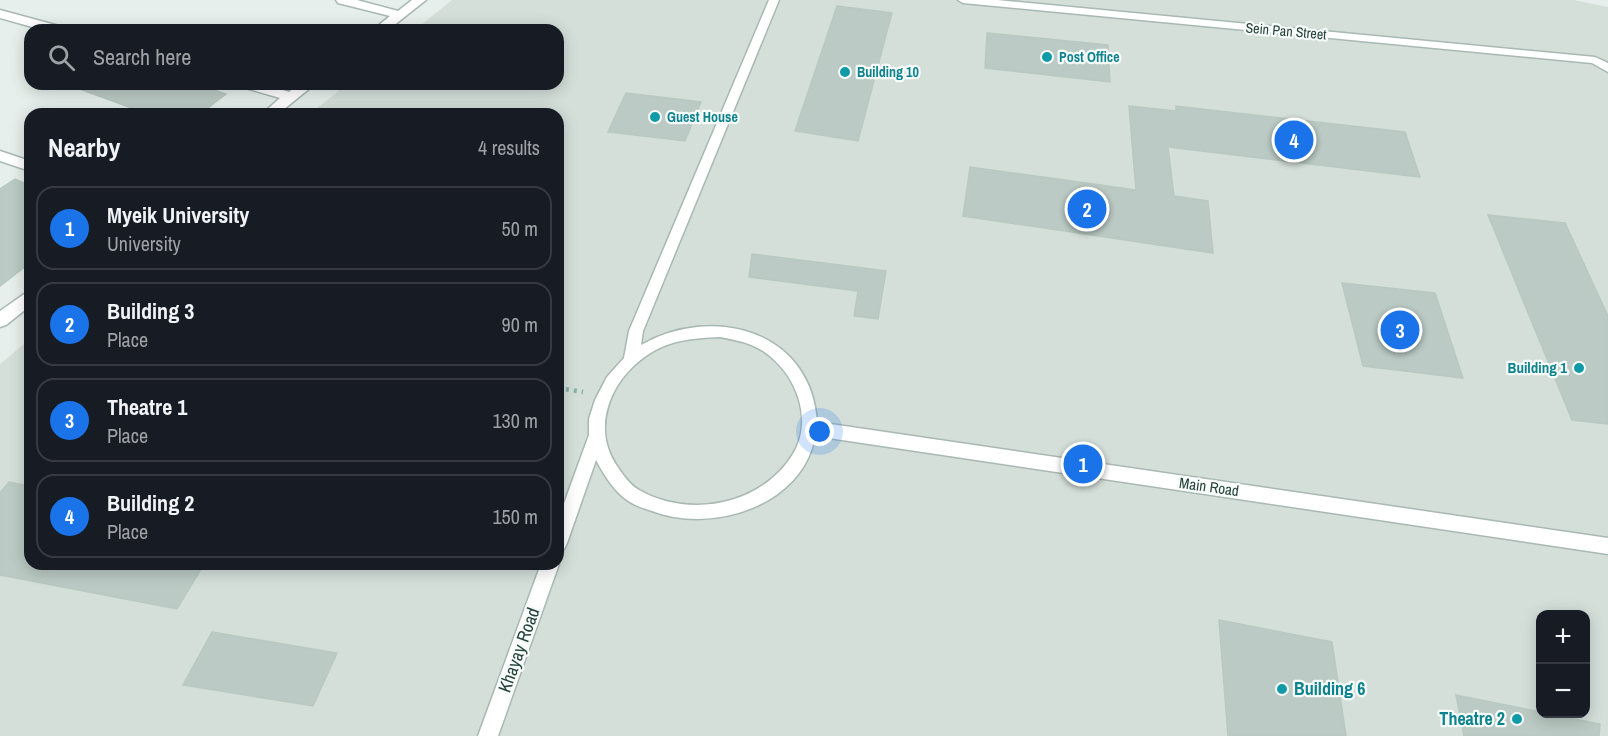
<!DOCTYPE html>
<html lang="en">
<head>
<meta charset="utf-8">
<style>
	:root { --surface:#171b24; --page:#20242c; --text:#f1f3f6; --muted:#9ea1a6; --line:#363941; --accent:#1a73e8 }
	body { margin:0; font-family:"Archivo Narrow",sans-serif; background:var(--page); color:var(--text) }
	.controls { position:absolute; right:18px; bottom:18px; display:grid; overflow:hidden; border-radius:12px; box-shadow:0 3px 15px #0003 }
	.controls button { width:54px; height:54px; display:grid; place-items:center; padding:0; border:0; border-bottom:2px solid var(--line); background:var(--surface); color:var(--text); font:30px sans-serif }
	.you { position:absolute; left:820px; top:432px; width:21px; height:21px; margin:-15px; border:4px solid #fff; border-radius:50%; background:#1a73e8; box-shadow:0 0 0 9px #1a73e833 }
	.badge { display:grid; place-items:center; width:39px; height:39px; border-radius:50%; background:var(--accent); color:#fff; font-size:20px; font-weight:700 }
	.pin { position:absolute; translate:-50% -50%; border:3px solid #fff; box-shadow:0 2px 6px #0006 }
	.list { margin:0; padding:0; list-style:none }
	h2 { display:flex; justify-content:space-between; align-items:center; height:78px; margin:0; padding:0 24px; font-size:26px }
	h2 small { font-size:20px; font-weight:400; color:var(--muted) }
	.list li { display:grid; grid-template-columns:39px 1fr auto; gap:18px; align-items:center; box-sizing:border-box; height:84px; margin:0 12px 12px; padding:0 12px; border:2px solid var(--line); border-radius:18px }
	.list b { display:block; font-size:22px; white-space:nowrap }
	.list p { margin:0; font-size:20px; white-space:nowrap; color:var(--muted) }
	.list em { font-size:20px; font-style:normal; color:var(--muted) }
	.icon { flex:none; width:33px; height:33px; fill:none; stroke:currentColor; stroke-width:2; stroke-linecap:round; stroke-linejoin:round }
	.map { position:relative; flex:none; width:1608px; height:736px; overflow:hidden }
	.search { position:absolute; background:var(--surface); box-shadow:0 3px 15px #0003; left:24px; top:24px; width:540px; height:66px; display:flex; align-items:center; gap:15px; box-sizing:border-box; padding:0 21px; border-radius:18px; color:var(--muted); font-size:22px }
	.panel { position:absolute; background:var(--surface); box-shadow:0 3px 15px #0003; left:24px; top:108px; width:540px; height:462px; border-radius:18px }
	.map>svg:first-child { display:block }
	.built { fill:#d4dfda; fill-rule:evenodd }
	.building { fill:#bbcac4; stroke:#b8c9c2; stroke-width:1.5 }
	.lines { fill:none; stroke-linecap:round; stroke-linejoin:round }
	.service-casing { stroke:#a8b8b2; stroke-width:3 }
	.minor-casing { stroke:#a8b8b2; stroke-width:3 }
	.path { stroke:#86b3a5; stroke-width:4.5; stroke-dasharray:3 5; stroke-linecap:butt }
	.service { fill:#fff; fill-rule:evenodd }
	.minor { fill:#fff; fill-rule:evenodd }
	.culture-dot { fill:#0f9aa8; stroke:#f7fbf9; stroke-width:2 }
	.labels { text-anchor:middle; stroke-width:4.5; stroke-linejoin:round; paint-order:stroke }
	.far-street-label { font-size:14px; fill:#24423a; stroke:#f7fbf9 }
	.far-culture-label { font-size:14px; font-weight:bold; fill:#0d838f; stroke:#f7fbf9; text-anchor:start }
	.culture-label { font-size:15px; font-weight:bold; fill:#0d838f; stroke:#f7fbf9; text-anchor:end }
	.street-label { font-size:15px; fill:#24423a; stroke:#f7fbf9 }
	.near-street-label { font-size:18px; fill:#24423a; stroke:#f7fbf9 }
	.near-culture-label { font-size:18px; font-weight:bold; fill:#0d838f; stroke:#f7fbf9; text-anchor:start }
</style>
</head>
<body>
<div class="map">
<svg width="1608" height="736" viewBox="0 0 1608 736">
	<rect width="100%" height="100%" fill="#e6efeb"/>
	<path class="built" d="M452 0H1574L1608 7V736H0V364L30 339V564H558V114H310L347 84H558V30H415ZM1540 614H1586V714H1540Z"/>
	<path class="building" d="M837 6 892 13 858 141 795 131Z
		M987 33 1108 45 1110 82 985 68Z
		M74 84H197L226 94 200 114H148L74 87Z
		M626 93 701 102 685 141 608 132Z
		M1129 106 1176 111V106L1405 132 1420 177 1168 147 1174 196 1208 201 1213 253 963 216 970 167 1136 190Z
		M15 179 30 186V263L0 286V189Z
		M1488 215 1565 223 1608 316V424L1572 420Z
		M752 254 886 271 878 319 854 316 858 291 749 277Z
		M1342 283 1435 293 1463 378 1363 366Z
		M9 482 30 486V564H204L177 609 0 575V493Z
		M1219 620 1332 642 1346 736H1228Z
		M212 632 337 653 313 706 183 685Z
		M1456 695 1600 724 1599 736H1464Z"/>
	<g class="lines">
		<defs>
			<path id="service" d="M769 0H779L643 331 641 345C713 304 811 330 817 422L1608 538V554L815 436C803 506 712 534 652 511 642 508 631 504 623 497 612 488 603 473 596 460L567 543 564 549 558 551V520L589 435V419L595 400 607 377 624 358 629 331ZM720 337C735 340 749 342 763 351 796 373 814 419 793 454 762 505 689 519 639 490 630 485 623 475 617 466 591 428 610 381 646 356 668 340 694 338 720 337Z
				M958 0H997L1595 57 1608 63V72L1592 63 963 3Z
				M558 562 559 564 498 736H478L541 564Z"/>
			<path id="minor" d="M336 0H357L398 11 412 0H426L388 30H373L390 16 338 3Z
				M0 10 63 27 65 30H43L0 18Z
				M240 84H263L289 92 299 84H315L278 114H262L280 98 242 87Z
				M0 151 30 161V171L0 161Z
				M30 290V306L6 325 0 327V311Z"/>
		</defs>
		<use href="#service" class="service-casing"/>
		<use href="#minor" class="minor-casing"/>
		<path class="path" d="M558 388 583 392"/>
		<use href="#service" class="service"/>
		<use href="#minor" class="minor"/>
	</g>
	<g class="culture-dot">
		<circle cx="1047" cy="57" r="6"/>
		<circle cx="845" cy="72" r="6"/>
		<circle cx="655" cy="117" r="6"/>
		<circle cx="1579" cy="368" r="6"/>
		<circle cx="1282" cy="689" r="6"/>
		<circle cx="1517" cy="719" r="6"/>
	</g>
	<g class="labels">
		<g class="far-street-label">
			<text transform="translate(1286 31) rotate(5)" y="5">Sein Pan Street</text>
		</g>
		<g class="far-culture-label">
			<text x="1059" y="62">Post Office</text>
			<text x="857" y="77">Building 10</text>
			<text x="667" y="122">Guest House</text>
		</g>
		<g class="culture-label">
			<text x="1567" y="373">Building 1</text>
		</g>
		<g class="street-label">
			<text transform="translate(1209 487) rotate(8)" y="5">Main Road</text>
		</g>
		<g class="near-street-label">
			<text transform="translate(519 650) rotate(-70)" y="6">Khayay Road</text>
		</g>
		<g class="near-culture-label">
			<text x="1294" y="695">Building 6</text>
			<text x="1505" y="725" text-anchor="end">Theatre 2</text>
		</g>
	</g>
</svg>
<div class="controls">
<button>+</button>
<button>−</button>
</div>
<div class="you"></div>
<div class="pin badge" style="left:1083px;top:464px">1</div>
<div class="pin badge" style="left:1087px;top:209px">2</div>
<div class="pin badge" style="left:1400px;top:330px">3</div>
<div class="pin badge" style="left:1294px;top:140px">4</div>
<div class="search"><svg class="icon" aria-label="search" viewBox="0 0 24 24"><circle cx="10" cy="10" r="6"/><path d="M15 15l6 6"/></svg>Search here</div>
<section class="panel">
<h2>Nearby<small>4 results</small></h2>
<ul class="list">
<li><span class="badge">1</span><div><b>Myeik University</b><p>University</p></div><em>50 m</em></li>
<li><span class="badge">2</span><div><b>Building 3</b><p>Place</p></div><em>90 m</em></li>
<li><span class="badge">3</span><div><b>Theatre 1</b><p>Place</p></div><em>130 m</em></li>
<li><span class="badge">4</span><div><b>Building 2</b><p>Place</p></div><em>150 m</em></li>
</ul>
</section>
</div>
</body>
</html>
